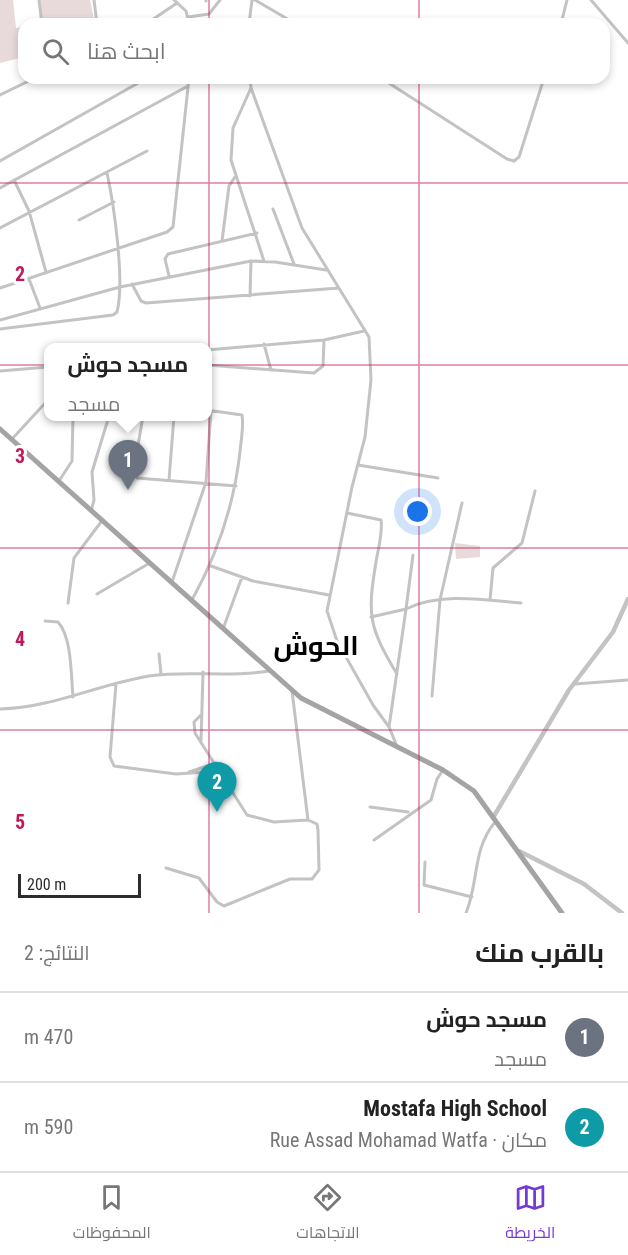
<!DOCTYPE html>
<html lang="ar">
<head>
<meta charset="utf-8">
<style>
	:root { --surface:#fff; --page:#f2f2f2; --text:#222; --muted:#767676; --line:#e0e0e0; --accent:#7539d7 }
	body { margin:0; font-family:"Roboto Condensed",Cairo,sans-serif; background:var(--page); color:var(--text); direction:rtl }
	.scale { position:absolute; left:18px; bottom:15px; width:123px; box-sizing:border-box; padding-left:6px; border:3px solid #2c2c2c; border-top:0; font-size:16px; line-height:21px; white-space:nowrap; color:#2c2c2c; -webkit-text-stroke:4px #fff; paint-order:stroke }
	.you { position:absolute; left:418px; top:512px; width:21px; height:21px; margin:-15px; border:4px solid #fff; border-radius:50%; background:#1a73e8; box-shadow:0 0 0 9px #1a73e833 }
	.badge { display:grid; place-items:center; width:39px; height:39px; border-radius:50%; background:var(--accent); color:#fff; font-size:20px; font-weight:700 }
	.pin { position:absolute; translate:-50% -50px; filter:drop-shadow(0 2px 3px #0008) }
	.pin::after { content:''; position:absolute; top:32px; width:21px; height:18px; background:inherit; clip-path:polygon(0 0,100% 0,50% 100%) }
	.popup { position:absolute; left:44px; top:343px; width:168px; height:78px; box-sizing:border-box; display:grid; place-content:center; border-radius:12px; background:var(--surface); filter:drop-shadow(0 2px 4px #0005); font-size:20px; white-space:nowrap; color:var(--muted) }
	.popup b { font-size:22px; color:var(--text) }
	.popup::after { content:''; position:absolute; left:50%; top:100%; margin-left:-12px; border:12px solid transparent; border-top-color:var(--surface) }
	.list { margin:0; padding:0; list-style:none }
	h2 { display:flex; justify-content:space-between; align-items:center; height:78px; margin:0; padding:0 24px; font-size:26px }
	h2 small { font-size:20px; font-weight:400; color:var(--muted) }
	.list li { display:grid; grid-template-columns:39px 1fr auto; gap:18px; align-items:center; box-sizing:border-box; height:90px; padding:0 24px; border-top:2px solid var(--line) }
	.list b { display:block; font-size:22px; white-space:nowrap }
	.list p { margin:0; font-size:20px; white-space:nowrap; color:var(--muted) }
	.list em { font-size:20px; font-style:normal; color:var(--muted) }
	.icon { flex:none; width:33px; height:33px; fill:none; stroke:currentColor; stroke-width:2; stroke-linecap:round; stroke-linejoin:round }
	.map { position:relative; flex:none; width:628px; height:913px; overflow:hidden; direction:ltr }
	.search { position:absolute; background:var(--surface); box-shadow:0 3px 9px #0003; left:18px; right:18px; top:18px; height:66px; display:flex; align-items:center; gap:15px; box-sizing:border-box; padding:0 21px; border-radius:18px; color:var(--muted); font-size:22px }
	.sheet { height:258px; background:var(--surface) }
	nav { display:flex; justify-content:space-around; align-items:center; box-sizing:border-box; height:84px; border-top:2px solid var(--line); background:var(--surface); font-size:16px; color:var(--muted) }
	nav a { display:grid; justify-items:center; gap:3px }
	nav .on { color:var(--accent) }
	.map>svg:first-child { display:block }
	.green { fill:#e8dadb }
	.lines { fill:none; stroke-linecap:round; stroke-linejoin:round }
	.minor { stroke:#c3c3c3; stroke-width:3 }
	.tertiary { stroke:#c3c3c3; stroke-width:4.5 }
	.primary { stroke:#a4a4a4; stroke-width:5 }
	.grid { fill:none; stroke:#c2185b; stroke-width:1.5; stroke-opacity:0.55 }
	.labels { text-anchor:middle; stroke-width:6; stroke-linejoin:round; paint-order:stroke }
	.district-label { font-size:27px; font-weight:bold; fill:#000; stroke:#fff }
	.grid-label { font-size:20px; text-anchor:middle; font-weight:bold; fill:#c2185b; stroke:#fff; stroke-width:6; stroke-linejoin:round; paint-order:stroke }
</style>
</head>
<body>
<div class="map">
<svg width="628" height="913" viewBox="0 0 628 913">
	<rect width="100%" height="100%" fill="#fff"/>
	<path class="green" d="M0 0H13L16 28 24 27V57L0 63Z
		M39 0H90L95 24H39H42Z
		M455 543 480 546V557L456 559Z"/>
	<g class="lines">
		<path class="minor" d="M39 0 42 24
			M94 0 97 24
			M174 0 186 11 189 24
			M206 0V1
			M255 0 296 24
			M591 0 628 43
			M188 17 209 14 220 0
			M211 22 215 24
			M146 24 177 3
			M237 24V23
			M249 24 252 0
			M561 24 567 0
			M250 78 251 88 302 228 369 337 371 380 365 437 352 487 327 611 337 641 373 705 389 727 396 744
			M381 78 507 159 514 161 519 157 544 78
			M251 88 233 128 231 160 264 261
			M0 95 35 78
			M0 161 147 78
			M14 180 29 211 46 272
			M0 188 188 86
			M273 209 294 264
			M79 220 114 202
			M0 228 147 151
			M222 241 229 186 235 177
			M169 276 165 259 168 254 257 233
			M29 279 40 308
			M132 284 141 301 146 303 339 288
			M0 288 167 232 173 227 189 78
			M250 296 251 261
			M0 320 120 287 251 261 275 262 326 270
			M0 329 113 315 117 312C125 281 114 205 107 173
			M264 344 271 370
			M207 350 324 340 364 331
			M207 365 314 373 323 366 324 340
			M0 371 48 367
			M143 416 134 469 137 478 236 486
			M12 439 48 400
			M358 465 438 478
			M169 480 174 416
			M59 481 72 461 73 416
			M91 511 94 500 92 472 109 416
			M347 513 381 520C383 533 378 549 376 562 367 616 369 627 397 674
			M211 566 253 581 329 595
			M172 582 206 482 211 411
			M97 594 148 564
			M192 600C218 553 234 505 240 452 241 440 244 426 242 415L207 410
			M490 600 493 568 522 543 535 491
			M68 603 74 558 101 522
			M371 617 406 609 413 555
			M45 621 58 622C72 637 71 676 73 697
			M223 629 242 577
			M159 654 161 674
			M116 684 110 757 114 766 176 774 221 771
			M575 684 628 680
			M432 696 440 600 462 503
			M0 709C52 708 99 684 149 676 189 670 230 678 269 671
			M202 714 194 722 195 733 247 815 274 822 308 820 292 691
			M389 727 406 609C440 592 485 600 521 603
			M201 742 203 672
			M189 772 216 763
			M370 807 408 812
			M374 840 431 800 437 779 443 770
			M425 862 424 885 472 897
			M166 868 199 878 217 902 224 906 290 879H312L319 870 318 830 317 824 308 820
			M466 913C479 882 472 850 495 822"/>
		<path class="tertiary" d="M494 816 569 690 613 632 628 599
			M519 851 584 884 622 913"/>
		<path class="primary" d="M0 429 301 698 443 770 474 791 562 913"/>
	</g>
	<path class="grid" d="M209 0V24M419 0V24M209 78V913M419 78V913M0 183H628M0 365H628M0 548H628M0 730H628"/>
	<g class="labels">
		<g class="district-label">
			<text x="316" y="655">الحوش</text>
		</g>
	</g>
	<g class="grid-label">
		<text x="20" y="281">2</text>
		<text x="20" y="463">3</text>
		<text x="20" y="646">4</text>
		<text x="20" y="829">5</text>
	</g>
</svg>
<div class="scale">200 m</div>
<div class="you"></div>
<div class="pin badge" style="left:128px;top:490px;background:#6b7280">1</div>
<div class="popup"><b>مسجد حوش</b>مسجد</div>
<div class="pin badge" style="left:217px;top:812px;background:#0f9aa8">2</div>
<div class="search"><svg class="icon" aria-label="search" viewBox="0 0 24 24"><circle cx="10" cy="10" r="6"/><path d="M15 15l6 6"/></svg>ابحث هنا</div>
</div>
<section class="sheet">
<h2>بالقرب منك<small>النتائج: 2</small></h2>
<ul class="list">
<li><span class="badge" style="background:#6b7280">1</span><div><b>مسجد حوش</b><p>مسجد</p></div><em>470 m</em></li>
<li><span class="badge" style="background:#0f9aa8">2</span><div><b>Mostafa High School</b><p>مكان · Rue Assad Mohamad Watfa</p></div><em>590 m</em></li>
</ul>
</section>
<nav>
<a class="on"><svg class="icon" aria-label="map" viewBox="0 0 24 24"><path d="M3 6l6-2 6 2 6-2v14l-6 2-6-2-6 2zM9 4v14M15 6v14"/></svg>الخريطة</a>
<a><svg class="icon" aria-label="directions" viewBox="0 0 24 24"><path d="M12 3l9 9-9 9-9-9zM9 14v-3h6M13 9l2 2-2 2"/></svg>الاتجاهات</a>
<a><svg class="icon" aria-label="saved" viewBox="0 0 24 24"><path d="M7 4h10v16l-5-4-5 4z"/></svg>المحفوظات</a>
</nav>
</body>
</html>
